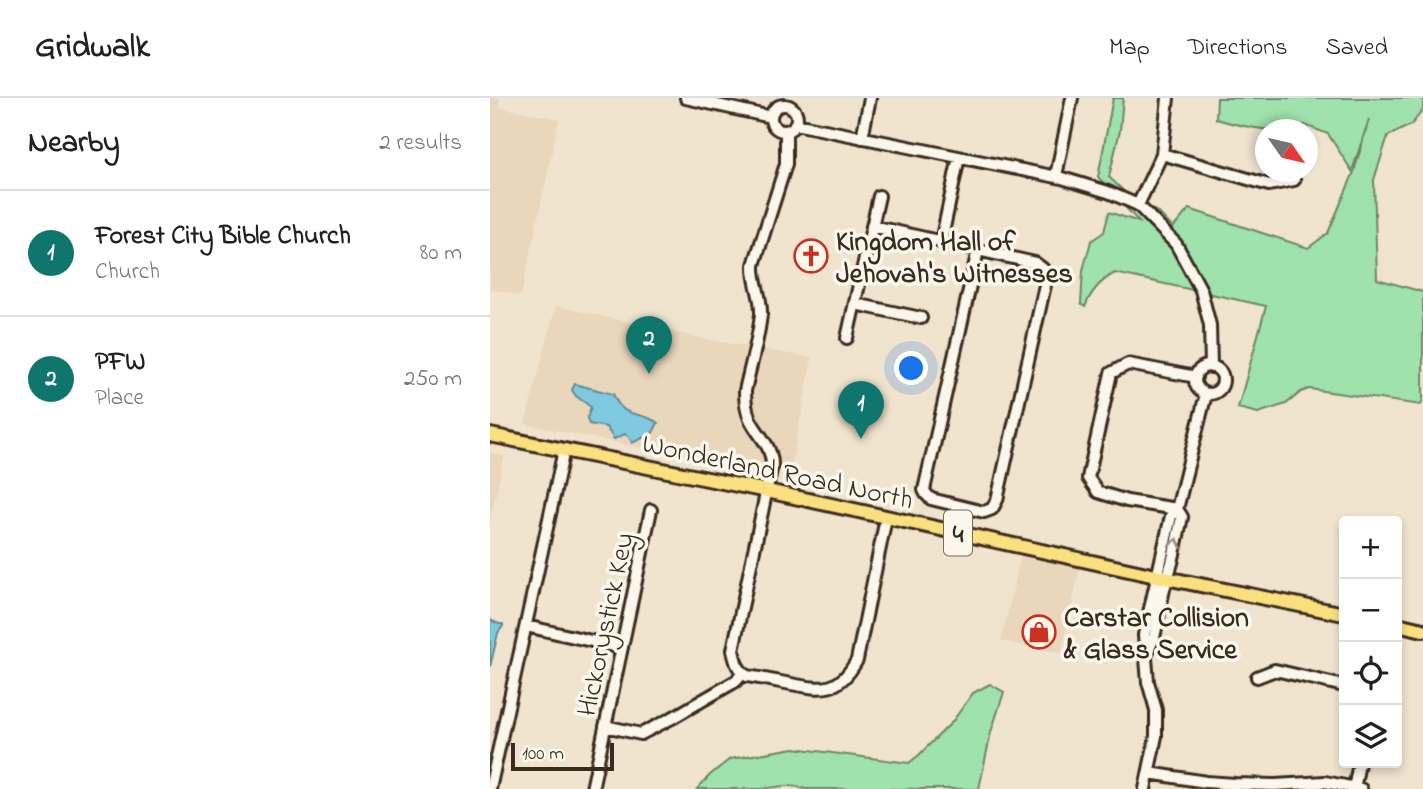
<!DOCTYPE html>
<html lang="en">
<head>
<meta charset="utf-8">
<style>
	:root { --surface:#fff; --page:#f6f6f6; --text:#202124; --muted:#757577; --line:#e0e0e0; --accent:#0f766e }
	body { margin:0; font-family:"Indie Flower",sans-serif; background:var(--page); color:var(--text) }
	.controls { position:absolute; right:21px; bottom:21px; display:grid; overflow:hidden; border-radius:7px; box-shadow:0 4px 10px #0003 }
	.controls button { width:63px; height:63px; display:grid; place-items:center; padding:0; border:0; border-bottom:2px solid var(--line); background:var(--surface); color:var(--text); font:35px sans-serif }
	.compass { position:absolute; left:765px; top:21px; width:63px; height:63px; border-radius:50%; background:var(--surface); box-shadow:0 4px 10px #0003; rotate:124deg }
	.scale { position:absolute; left:21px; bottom:18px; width:103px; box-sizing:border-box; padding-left:7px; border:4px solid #3b2a1e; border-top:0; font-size:19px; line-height:24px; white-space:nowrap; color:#3b2a1e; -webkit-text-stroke:5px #fbf7ec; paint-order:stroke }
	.you { position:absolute; left:422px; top:271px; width:24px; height:24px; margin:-18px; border:5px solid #fff; border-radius:50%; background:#1a73e8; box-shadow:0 0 0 10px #1a73e833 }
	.badge { display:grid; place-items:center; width:46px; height:46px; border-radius:50%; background:var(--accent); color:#fff; font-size:23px; font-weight:700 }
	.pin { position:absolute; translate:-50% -58px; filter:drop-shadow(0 2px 4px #0008) }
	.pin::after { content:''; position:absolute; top:37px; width:24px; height:21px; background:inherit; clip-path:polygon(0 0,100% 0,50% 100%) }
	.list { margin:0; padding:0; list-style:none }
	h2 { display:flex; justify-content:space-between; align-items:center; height:91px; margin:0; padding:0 28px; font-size:30px }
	h2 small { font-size:23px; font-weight:400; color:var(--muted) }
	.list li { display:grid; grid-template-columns:46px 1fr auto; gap:21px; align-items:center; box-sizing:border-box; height:126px; padding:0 28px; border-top:2px solid var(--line) }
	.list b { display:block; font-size:26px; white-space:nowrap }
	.list p { margin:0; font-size:23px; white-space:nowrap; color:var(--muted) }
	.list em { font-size:23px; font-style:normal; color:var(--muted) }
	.icon { flex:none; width:38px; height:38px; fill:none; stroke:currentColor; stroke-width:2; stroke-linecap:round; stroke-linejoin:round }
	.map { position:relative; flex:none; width:933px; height:691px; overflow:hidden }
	header { display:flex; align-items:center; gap:42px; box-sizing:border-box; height:98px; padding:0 35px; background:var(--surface); border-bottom:2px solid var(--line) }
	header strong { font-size:33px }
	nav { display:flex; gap:38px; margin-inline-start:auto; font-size:24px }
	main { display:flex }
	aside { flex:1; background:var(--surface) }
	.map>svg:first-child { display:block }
	.built { fill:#e9d6bb }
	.green { fill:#9fe2ad; stroke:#6d8666; stroke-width:2 }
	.water { fill:#80cae1; stroke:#648a93; stroke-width:2 }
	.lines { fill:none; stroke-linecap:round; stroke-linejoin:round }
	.minor-casing { stroke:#3b2a1e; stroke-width:16 }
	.major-casing { stroke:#3b2a1e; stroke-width:18 }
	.minor { stroke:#fbf7ec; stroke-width:10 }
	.major { stroke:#fbe080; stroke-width:12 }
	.oneway { stroke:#9b9085 }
	.labels { text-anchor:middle; stroke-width:7; stroke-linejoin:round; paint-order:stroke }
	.shield { fill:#fbf7ec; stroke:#75685c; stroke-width:2 }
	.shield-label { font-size:26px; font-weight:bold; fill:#3b2a1e }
	.poi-label { font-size:28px; font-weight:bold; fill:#3b2a1e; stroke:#fbf7ec; text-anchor:start }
	.street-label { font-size:28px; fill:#3b2a1e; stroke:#fbf7ec }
</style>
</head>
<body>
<header>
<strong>Gridwalk</strong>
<nav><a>Map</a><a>Directions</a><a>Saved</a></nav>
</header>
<main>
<aside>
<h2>Nearby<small>2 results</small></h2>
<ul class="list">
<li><span class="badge">1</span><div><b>Forest City Bible Church</b><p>Church</p></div><em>80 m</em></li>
<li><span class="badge">2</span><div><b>PFW</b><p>Place</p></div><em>250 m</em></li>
</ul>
</aside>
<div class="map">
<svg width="933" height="691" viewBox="0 0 933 691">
	<rect width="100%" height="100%" fill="#f0e4cf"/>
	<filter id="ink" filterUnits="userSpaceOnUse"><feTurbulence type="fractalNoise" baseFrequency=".0143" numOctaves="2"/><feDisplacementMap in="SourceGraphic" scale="14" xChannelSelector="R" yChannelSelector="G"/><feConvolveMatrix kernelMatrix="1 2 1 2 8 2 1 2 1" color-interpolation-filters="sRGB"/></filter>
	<g filter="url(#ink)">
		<path class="built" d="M0 0H10L9 9 69 21 31 198 0 191Z
			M66 208 210 240 322 260 300 375 186 357 35 326Z
			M0 355 14 358 0 422Z
			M532 453 591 465 571 555 511 543Z"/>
		<path class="green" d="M623 0H633L630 32 619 79 640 99 669 115 683 130 699 111 818 150 838 135 864 74 879 21 862 73 838 36 815 27C787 37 754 29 726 21L727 0H933V12L921 27 898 38 884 82 887 181 933 194V301L931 307 819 291 811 294 796 306 768 315 748 310 776 208 625 175C610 183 601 193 595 209L591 206 593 172 601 143 614 134 619 114 649 124 608 79Z
			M500 586 514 594 501 634 489 691H315C299 685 286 690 270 691 249 691 228 691 207 691L220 677 240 661 304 650 419 665 429 657 462 624 483 595Z"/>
		<path class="water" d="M85 286 123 296C134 323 148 311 168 325L162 336 142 345 140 340 135 336 124 341 116 329 99 326 97 320 101 309 86 298 82 292Z
			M0 522 9 526H13V528L8 535 0 569Z"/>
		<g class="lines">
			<defs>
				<path id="minor" d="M196 0 281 19
					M281 20a13 13 0 1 1 26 0a13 13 0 1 1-26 0Z
					M305 26 572 80 618 94 648 107 686 146 711 192 720 227 721 269
					M296 33V66L264 167C263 184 272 199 271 216 269 240 260 269 255 293 255 303 256 312 260 321 268 338 282 347 282 367L243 552C245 562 247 572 257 578 271 580 286 583 301 586 333 592 349 595 367 562L396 420
					M372 40 380 0
					M672 56 779 87 804 82
					M566 78 582 0
					M648 107 672 56 678 0
					M382 128 545 165 553 171 555 187 507 402 502 411 494 414 441 401 436 396 434 392 488 152
					M451 144 469 59
					M365 206 431 220
					M357 240 389 98
					M705 282a14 14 0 1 1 28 0a14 14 0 1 1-28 0Z
					M687 411 637 403 608 394 598 380 621 275 638 266 706 279
					M461 434 467 408
					M36 528 132 550
					M657 555 664 540 674 491 682 465 692 419 687 411
					M767 579 785 572 854 588
					M115 628 151 636 182 620 246 583 253 575
					M659 675 716 684 745 686 785 687 835 684 871 691
					M0 691 74 352
					M102 691 161 412
					M655 691 666 638V612L658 584 654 537 681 418 687 411 716 296
					M864 691 869 665"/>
				<path id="major" d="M0 337 277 393 666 478 854 516
					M907 526 933 532"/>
			</defs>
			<use href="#minor" class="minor-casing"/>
			<use href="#major" class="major-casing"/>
			<use href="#minor" class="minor"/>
			<use href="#major" class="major"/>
		</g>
		<defs><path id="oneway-chevron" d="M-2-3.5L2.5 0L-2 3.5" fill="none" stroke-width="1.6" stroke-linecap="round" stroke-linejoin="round" transform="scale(1.75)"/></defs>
		<use class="oneway" href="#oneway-chevron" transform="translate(686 445) rotate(-78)"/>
	</g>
	<defs>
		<symbol id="church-ring" viewBox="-11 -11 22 22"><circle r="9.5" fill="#fbf7ec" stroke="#c8321e" stroke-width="1.5"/><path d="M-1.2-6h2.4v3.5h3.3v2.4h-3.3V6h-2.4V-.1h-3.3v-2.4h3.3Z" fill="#c8321e"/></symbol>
		<symbol id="shop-ring" viewBox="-11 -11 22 22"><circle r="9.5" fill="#fbf7ec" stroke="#c8321e" stroke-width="1.5"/><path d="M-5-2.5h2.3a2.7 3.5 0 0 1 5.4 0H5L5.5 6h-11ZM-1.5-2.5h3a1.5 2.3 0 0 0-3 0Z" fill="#c8321e"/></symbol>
	</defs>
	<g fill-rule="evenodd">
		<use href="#church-ring" x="302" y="139" width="38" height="38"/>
		<use href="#shop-ring" x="530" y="515" width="38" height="38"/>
	</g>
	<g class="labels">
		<rect class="shield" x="454" y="412.5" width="28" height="45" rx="5"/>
		<g class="shield-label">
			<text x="468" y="444">4</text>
		</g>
		<g class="poi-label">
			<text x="346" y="152">Kingdom Hall of<tspan x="346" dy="32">Jehovah's Witnesses</tspan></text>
			<text x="574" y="528">Carstar Collision<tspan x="574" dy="32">&amp; Glass Service</tspan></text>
		</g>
		<g class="street-label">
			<text transform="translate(288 372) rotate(12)" y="10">Wonderland Road North</text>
			<text transform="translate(114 526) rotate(-78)" y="10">Hickorystick Key</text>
		</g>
	</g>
</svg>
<div class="controls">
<button>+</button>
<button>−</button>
<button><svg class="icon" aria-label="locate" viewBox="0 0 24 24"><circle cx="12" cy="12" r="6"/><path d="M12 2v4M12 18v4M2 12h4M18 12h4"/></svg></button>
<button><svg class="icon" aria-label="layers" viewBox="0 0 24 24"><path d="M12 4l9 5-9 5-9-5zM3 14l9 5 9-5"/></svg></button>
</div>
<svg class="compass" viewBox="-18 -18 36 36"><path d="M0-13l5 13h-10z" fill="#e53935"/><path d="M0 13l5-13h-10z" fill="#757577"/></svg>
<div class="scale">100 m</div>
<div class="you"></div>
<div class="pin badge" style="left:371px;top:341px">1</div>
<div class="pin badge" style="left:159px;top:276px">2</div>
</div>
</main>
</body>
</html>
